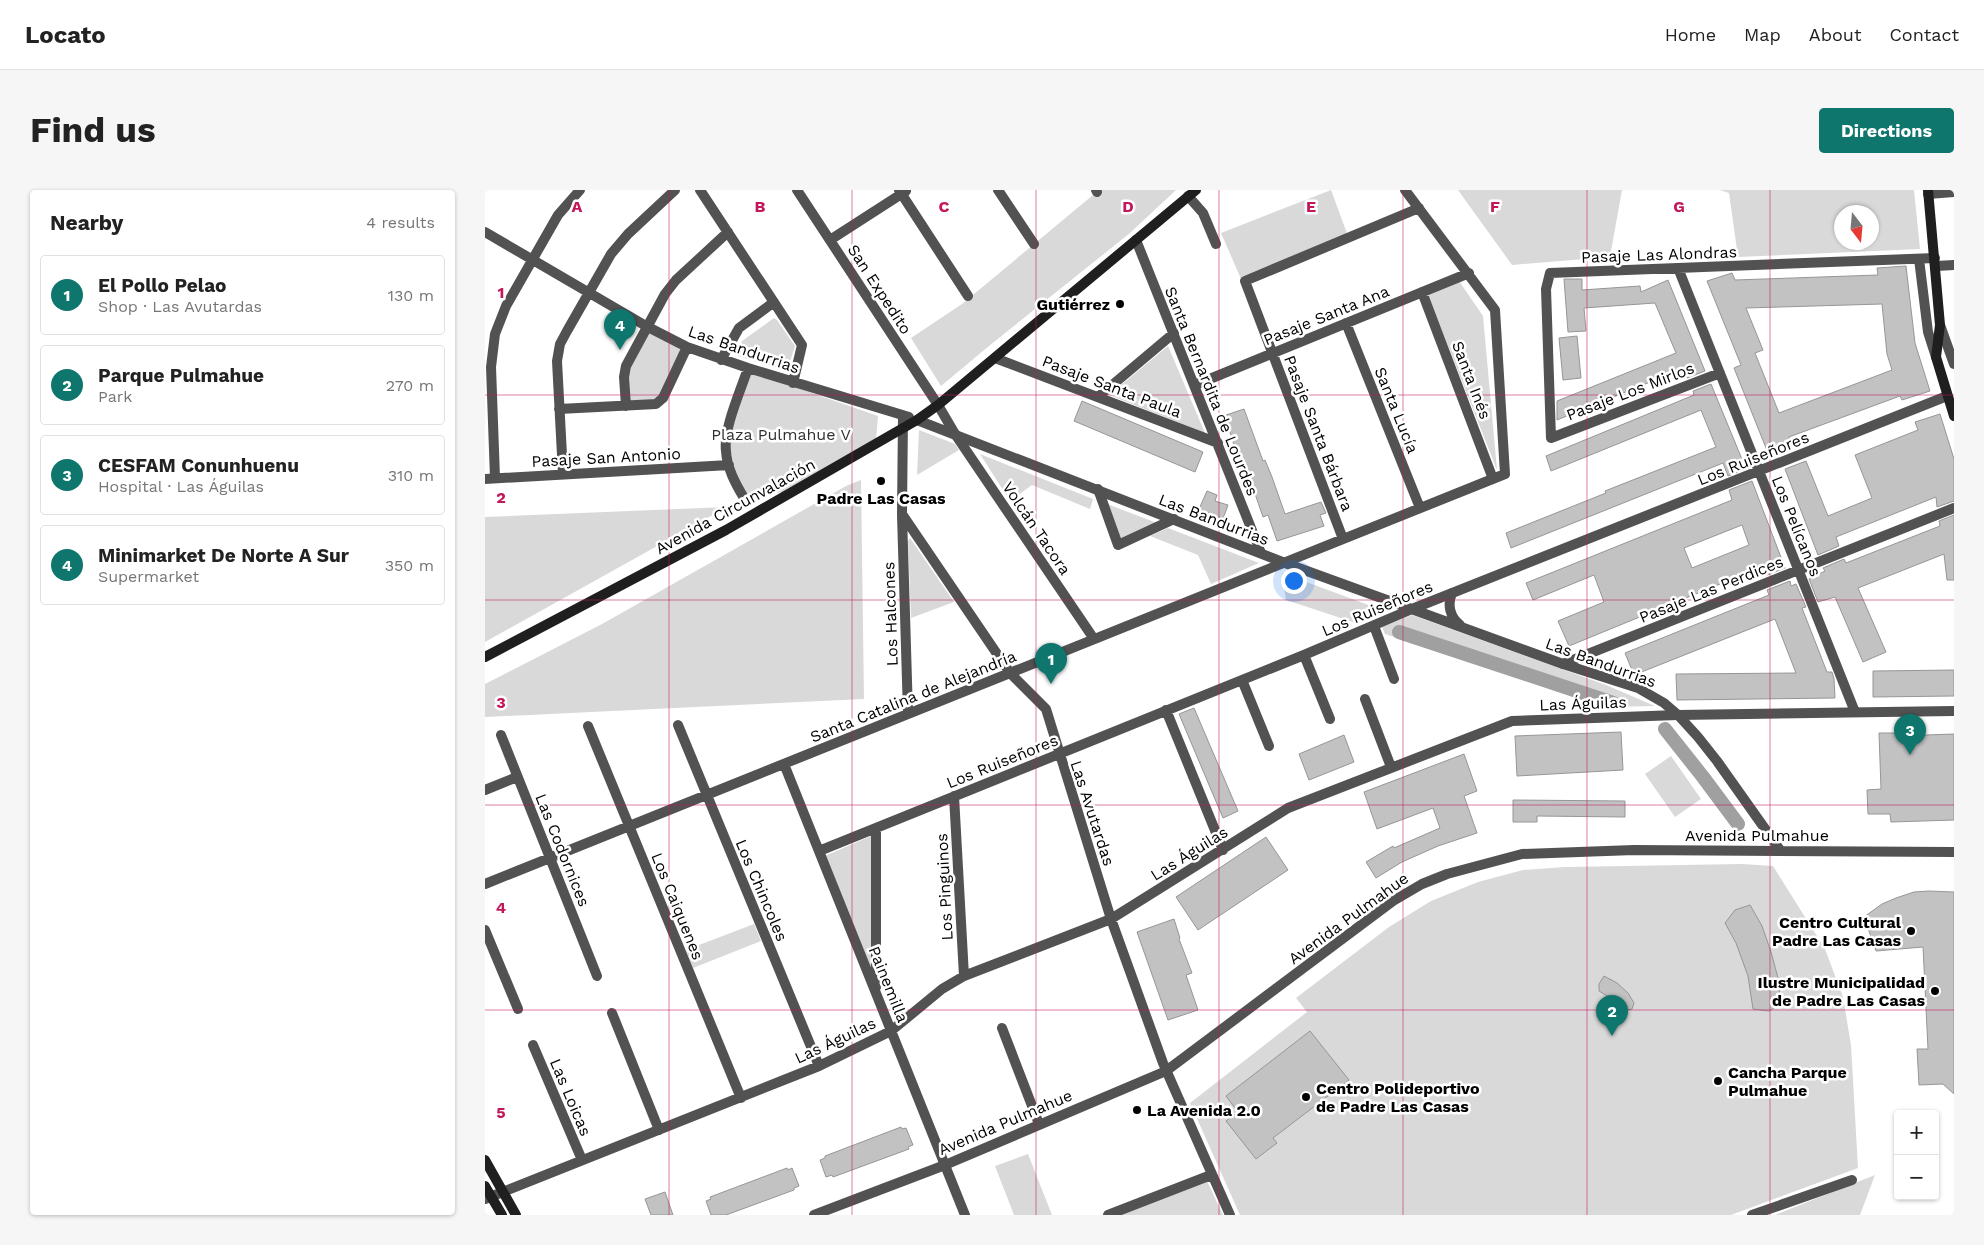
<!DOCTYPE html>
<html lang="en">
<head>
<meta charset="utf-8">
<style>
	:root { --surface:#fff; --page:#f6f6f6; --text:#222; --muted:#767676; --line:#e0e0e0; --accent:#0f766e }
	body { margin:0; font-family:"Work Sans",sans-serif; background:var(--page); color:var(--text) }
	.controls { position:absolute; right:15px; bottom:15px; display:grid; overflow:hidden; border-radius:5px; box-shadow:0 1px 4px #0004 }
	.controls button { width:45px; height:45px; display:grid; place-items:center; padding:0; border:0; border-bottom:1px solid var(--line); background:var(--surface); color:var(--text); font:25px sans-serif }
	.compass { position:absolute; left:1349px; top:15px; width:45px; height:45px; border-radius:50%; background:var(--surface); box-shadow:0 1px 4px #0004; rotate:164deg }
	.you { position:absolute; left:808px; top:390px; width:18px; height:18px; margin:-12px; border:4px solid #fff; border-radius:50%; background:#1a73e8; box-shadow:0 0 0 8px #1a73e833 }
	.badge { display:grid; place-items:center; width:32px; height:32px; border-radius:50%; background:var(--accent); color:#fff; font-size:16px; font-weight:700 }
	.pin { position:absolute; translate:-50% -41px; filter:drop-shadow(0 1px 2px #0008) }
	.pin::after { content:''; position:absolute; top:26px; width:18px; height:15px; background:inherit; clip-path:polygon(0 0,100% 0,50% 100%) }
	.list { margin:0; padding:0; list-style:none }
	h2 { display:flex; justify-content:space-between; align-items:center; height:65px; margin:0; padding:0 20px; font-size:21px }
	h2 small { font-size:16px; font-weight:400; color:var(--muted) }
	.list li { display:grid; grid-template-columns:32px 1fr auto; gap:15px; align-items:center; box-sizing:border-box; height:80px; margin:0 10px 10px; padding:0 10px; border:1px solid var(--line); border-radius:5px }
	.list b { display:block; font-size:19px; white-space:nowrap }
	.list p { margin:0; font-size:16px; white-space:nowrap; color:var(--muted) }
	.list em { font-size:16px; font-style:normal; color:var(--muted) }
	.map { position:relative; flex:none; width:1469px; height:1025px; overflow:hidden; border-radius:5px }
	header { display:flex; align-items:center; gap:30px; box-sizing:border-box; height:70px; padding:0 25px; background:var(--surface); border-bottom:1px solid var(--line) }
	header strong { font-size:24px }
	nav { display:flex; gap:28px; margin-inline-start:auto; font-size:18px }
	.intro { display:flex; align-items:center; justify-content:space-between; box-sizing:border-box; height:120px; padding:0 30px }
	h1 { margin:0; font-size:35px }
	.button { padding:12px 22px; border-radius:5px; background:var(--accent); color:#fff; font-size:18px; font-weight:700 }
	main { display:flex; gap:30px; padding:0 30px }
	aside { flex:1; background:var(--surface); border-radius:5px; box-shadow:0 1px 4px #0004 }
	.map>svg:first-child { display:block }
	.green { fill:#d9d9d9; fill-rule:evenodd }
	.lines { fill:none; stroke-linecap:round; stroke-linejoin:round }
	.canal { stroke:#a0a0a0; stroke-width:14 }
	.building { fill:#c2c2c2; stroke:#969696; fill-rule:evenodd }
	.minor { stroke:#525252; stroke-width:10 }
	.tertiary { stroke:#525252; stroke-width:10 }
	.secondary { stroke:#1f1f1f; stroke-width:10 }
	.grid { fill:none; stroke:#c2185b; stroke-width:1; stroke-opacity:0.55 }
	.poi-dot { fill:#000; stroke:#fff; stroke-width:2 }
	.labels { text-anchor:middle; stroke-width:5; stroke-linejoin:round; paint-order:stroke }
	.street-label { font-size:16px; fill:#000; stroke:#fff }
	.poi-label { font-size:16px; font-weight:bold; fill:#000; stroke:#fff; text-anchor:end }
	.park-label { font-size:16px; fill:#303030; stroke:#fff }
	.grid-label { font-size:16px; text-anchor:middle; font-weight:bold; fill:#c2185b; stroke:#fff; stroke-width:5; stroke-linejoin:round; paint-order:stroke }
</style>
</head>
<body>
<header>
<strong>Locato</strong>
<nav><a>Home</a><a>Map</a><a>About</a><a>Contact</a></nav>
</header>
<div class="intro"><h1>Find us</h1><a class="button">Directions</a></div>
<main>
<aside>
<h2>Nearby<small>4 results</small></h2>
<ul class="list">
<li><span class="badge">1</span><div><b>El Pollo Pelao</b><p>Shop · Las Avutardas</p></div><em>130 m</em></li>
<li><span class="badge">2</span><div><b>Parque Pulmahue</b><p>Park</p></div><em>270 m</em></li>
<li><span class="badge">3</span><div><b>CESFAM Conunhuenu</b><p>Hospital · Las Águilas</p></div><em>310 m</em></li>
<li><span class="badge">4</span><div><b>Minimarket De Norte A Sur</b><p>Supermarket</p></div><em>350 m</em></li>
</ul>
</aside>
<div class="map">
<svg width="1469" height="1025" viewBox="0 0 1469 1025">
	<rect width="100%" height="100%" fill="#fff"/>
	<path class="green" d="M614 0H691L645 43 504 156 456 196 426 148 477 114Z
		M846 0 863 46 756 89 736 43Z
		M973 0H1137L1125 67 1027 75Z
		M1235 0H1429L1435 59 1253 67 1244 3ZM1356 22H1386V52H1356Z
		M974 91 998 126 1012 280 943 105Z
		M289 128 292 130 310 156 302 181 253 166 257 151Z
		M162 140 199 158 174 210 143 214 140 187Z
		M683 156 720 243 624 205Z
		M264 181 393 226 391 249 297 302 262 308 252 292 243 248Z
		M434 240 470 254 474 260 432 285Z
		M495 264 608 309 605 319 547 295 525 311Z
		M376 290 379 509 0 527V494L117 434 361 296Z
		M622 314 672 333 639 350 633 348Z
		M242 317 0 452V327Z
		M683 338 774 373 726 394 713 365 665 346Z
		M425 348 469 412 426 428 423 351Z
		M797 383 897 420 871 433 801 410Z
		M927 425 1121 495 1170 516 1122 517 900 444 897 437Z
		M1186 566 1216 609 1190 627 1160 584Z
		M386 646 388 784 340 666Z
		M1257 674 1288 676 1340 759 1358 807 1366 855 1373 978 1246 1025H755L705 913 822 822 811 808 904 737 946 711 993 692 1038 680 1080 677Z
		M269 734 276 751 208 778 201 760Z
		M543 964 567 1025H529L510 976Z
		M1390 985 1375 1025H1290Z
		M722 991 738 1025H636Z"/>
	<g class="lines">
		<path class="canal" d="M914 442 1128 513
			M1180 539 1218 587 1253 634"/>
	</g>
	<path class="building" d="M1421 76 1430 153 1445 201 1417 210 1415 206 1304 247 1306 254 1283 263 1249 178 1256 175 1222 91 1247 83 1250 90 1393 85 1392 78ZM1397 114 1402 164 1407 180 1294 223 1270 163 1278 160 1261 118Z
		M1079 89H1097V100L1155 96 1156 102 1183 90 1220 181 1202 188 1197 179 1072 230V211L1191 163 1170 113 1099 118 1101 141 1083 142Z
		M1092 146 1096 188 1078 190 1074 148Z
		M1226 194 1261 279 1243 286 1238 273 1026 358 1021 343 1121 303 1120 301 1231 257 1216 220 1066 281 1061 266 1209 205 1208 201Z
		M597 211 718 262 710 282 589 231Z
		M759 219 778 271 780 270 787 287 800 324 836 312 841 323 835 325 839 336 792 351 783 325 778 327 766 292 750 258 742 233 741 225Z
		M1455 224 1469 269V311L1452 317 1451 307 1351 347 1354 356 1333 365 1300 279 1321 271 1343 326 1387 308 1370 265 1433 240 1430 232Z
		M1267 291 1300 378 1277 387 1274 378 1084 456 1073 431 1119 412 1109 385 1048 410 1041 393 1247 310 1244 300ZM1257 335 1264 355 1207 378 1199 358Z
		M722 301 732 305 730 311 743 315 738 329 714 319Z
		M1469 325V390H1462L1459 364 1373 398 1401 462 1378 472 1350 407 1333 412 1324 389 1340 381 1338 378 1359 369 1361 373 1455 336 1454 331Z
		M1305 391 1306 396 1311 394 1321 417 1317 418 1342 482H1347L1349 489 1350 508 1192 510 1191 484 1311 483 1290 429 1149 485 1140 463 1284 405 1282 400Z
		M1469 480V506L1388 507V481Z
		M709 518 753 621 738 628 694 524Z
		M1136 542 1138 580 1032 586 1030 546Z
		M1394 543H1413V546L1469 544V630L1406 632 1405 624H1383L1382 600 1396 599Z
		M859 545 869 572 824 590 814 564Z
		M979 564 992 601 979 606 992 643 953 656 917 672 891 688 881 672 908 656 909 658 955 638 948 618 892 639 879 602Z
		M1028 610 1140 611V627L1052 626V632H1028Z
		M781 647 803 680 713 740 691 707Z
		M1444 701 1469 702V904L1458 894 1434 895 1432 859H1443L1438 757 1391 761 1379 727 1397 714 1411 708 1429 702Z
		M1265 715 1277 736 1286 762 1293 788 1296 814 1284 821 1268 819 1263 786 1251 753 1240 733 1250 720Z
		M689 729 695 748 694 749 707 783 701 785 713 820 683 830 652 742Z
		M1119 786 1132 793 1143 803 1149 813 1147 819 1136 821 1135 817 1127 809 1114 801V794Z
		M825 841 864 890 788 948 792 953 771 969 741 931 753 922 741 906Z
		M416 937 417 939 421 938 428 955 423 957 424 959 348 987 347 985 341 987 335 970 340 968V966Z
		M302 978 303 980 307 978 314 996 309 998V1000L241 1025H226L221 1011 226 1009 225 1007Z
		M180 1002 188 1025H166L160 1009Z"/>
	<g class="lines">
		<path class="minor" d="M215 0 317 155 308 193
			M312 0 453 215
			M414 0 483 106
			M513 0 549 54
			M611 0 612 2
			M1443 4 1469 2
			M703 6 718 23 731 54
			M0 42 161 136 202 157 263 178 424 227
			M345 50 421 1
			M651 50 776 363
			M1434 69 1443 142 1451 167
			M1451 76 1469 75
			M1193 78 1370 522
			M937 102 1008 289
			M861 133 935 318
			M1455 135 1469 174
			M510 168 733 253
			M236 170 254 138 289 112
			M1235 183 1066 248 1061 99 1065 83 1450 68
			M710 195 984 83
			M613 207 689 143
			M141 216 139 187 141 176 180 104 191 90 243 42
			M74 219 171 214 178 208 202 157
			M418 225 417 324 525 483 561 519 626 729 678 873 745 1025
			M470 244 609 449
			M78 284 72 171 75 154 82 141 126 64 143 44 190 0
			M10 288 6 177 10 144 21 116 73 25 95 0
			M0 289 244 275
			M613 299 633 355 689 329
			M259 308C250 293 242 278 241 261 238 239 256 200 263 178
			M417 325 423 524
			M858 349 760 91 934 18
			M889 436 909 489
			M819 465 845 529
			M1078 474 1469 318
			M757 490 784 556
			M880 509 906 577
			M681 520 738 660
			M193 535 334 876
			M103 536 256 908
			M16 545 112 786
			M299 574 480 1025
			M0 600 32 587
			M469 606 479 786
			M391 638V797
			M334 661 819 465 927 419 1462 206
			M0 694 1020 284 1010 120 920 0
			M0 740 33 819
			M127 823 174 940
			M517 838 554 934
			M48 855 97 970
			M0 1009 334 876 406 841 457 799 479 786 626 729 803 618 1027 531 1193 525 1469 521
			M623 1025 726 985
			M1267 1025 1367 990"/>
		<path class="tertiary" d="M453 215 470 244
			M432 230 800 373 1078 474 1153 498 1179 513 1193 525 1213 547 1232 571 1295 660
			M967 403C962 415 965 427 975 435
			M329 1025 460 975 681 881 908 711 937 694 962 684 1037 664 1149 660 1469 662"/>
		<path class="secondary" d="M1443 0 1455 135 1451 167 1469 226
			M0 467 241 340 432 230 453 215 711 0
			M0 970 31 1025
			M0 996 17 1025"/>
	</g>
	<path class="grid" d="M184 0V1025M367 0V1025M551 0V1025M734 0V1025M918 0V1025M1102 0V1025M1285 0V1025M0 205H1469M0 410H1469M0 615H1469M0 820H1469"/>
	<g class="poi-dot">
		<circle cx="635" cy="114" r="5"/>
		<circle cx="396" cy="291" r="5"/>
		<circle cx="1426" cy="741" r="5"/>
		<circle cx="1450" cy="801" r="5"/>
		<circle cx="1233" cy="891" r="5"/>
		<circle cx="821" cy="907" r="5"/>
		<circle cx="652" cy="920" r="5"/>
	</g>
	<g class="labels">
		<g class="street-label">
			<text transform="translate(1174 64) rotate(-2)" y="6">Pasaje Las Alondras</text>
			<text transform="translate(395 99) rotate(57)" y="6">San Expedito</text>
			<text transform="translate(841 125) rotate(-22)" y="6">Pasaje Santa Ana</text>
			<text transform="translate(259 159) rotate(19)" y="6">Las Bandurrias</text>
			<text transform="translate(987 190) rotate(69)" y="6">Santa Inés</text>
			<text transform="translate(627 196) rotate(21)" y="6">Pasaje Santa Paula</text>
			<text transform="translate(727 201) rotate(68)" y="6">Santa Bernardita de Lourdes</text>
			<text transform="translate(1145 201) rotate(-21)" y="6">Pasaje Los Mirlos</text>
			<text transform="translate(912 220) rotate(68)" y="6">Santa Lucía</text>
			<text transform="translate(834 243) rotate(69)" y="6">Pasaje Santa Bárbara</text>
			<text transform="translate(121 267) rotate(-3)" y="6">Pasaje San Antonio</text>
			<text transform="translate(1268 268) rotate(-22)" y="6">Los Ruiseñores</text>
			<text transform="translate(250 316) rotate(-29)" y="6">Avenida Circunvalación</text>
			<text transform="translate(729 329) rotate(21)" y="6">Las Bandurrias</text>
			<text transform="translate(1312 336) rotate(68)" y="6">Los Pelícanos</text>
			<text transform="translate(552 338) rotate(56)" y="6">Volcán Tacora</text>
			<text transform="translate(1226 399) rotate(-22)" y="6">Pasaje Las Perdices</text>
			<text transform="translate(892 418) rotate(-23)" y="6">Los Ruiseñores</text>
			<text transform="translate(405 424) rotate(-92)" y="6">Los Halcones</text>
			<text transform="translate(1116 472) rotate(20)" y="6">Las Bandurrias</text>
			<text transform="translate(428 506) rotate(-22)" y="6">Santa Catalina de Alejandría</text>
			<text transform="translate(1098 513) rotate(-2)" y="6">Las Águilas</text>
			<text transform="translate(517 571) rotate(-22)" y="6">Los Ruiseñores</text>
			<text transform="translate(608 623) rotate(72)" y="6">Las Avutardas</text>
			<text x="1272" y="651">Avenida Pulmahue</text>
			<text transform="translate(78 660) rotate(68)" y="6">Las Codornices</text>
			<text transform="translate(704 663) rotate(-32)" y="6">Las Águilas</text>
			<text transform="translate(459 697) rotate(-93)" y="6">Los Pinguinos</text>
			<text transform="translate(277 700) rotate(67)" y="6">Los Chincoles</text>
			<text transform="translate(193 716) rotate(68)" y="6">Los Caiquenes</text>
			<text transform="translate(863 728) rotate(-36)" y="6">Avenida Pulmahue</text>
			<text transform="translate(404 794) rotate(68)" y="6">Painemilla</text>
			<text transform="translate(350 850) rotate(-25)" y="6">Las Águilas</text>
			<text transform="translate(86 907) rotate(67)" y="6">Las Loicas</text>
			<text transform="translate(520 932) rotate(-23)" y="6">Avenida Pulmahue</text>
		</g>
		<g class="poi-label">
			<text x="625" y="120">Gutiérrez</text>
			<text x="396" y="314" text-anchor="middle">Padre Las Casas</text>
			<text x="1416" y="738">Centro Cultural<tspan x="1416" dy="18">Padre Las Casas</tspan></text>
			<text x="1440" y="798">Ilustre Municipalidad<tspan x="1440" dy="18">de Padre Las Casas</tspan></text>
			<text x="1243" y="888" text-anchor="start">Cancha Parque<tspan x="1243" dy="18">Pulmahue</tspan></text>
			<text x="831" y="904" text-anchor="start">Centro Polideportivo<tspan x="831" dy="18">de Padre Las Casas</tspan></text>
			<text x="662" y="926" text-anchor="start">La Avenida 2.0</text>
		</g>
		<g class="park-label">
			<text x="296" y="250">Plaza Pulmahue V</text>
		</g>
	</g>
	<g class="grid-label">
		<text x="92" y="22">A</text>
		<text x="275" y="22">B</text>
		<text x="459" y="22">C</text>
		<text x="643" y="22">D</text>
		<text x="826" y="22">E</text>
		<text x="1010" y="22">F</text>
		<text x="1194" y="22">G</text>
		<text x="16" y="108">1</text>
		<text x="16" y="313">2</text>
		<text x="16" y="518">3</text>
		<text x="16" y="723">4</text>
		<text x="16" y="928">5</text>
	</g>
</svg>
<div class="controls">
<button>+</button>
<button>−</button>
</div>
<svg class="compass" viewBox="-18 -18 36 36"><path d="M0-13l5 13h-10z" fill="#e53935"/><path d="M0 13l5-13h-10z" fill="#767676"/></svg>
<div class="you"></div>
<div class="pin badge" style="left:566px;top:494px">1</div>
<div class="pin badge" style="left:1127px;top:846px">2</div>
<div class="pin badge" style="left:1425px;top:565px">3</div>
<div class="pin badge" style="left:135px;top:160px">4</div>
</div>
</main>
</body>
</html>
